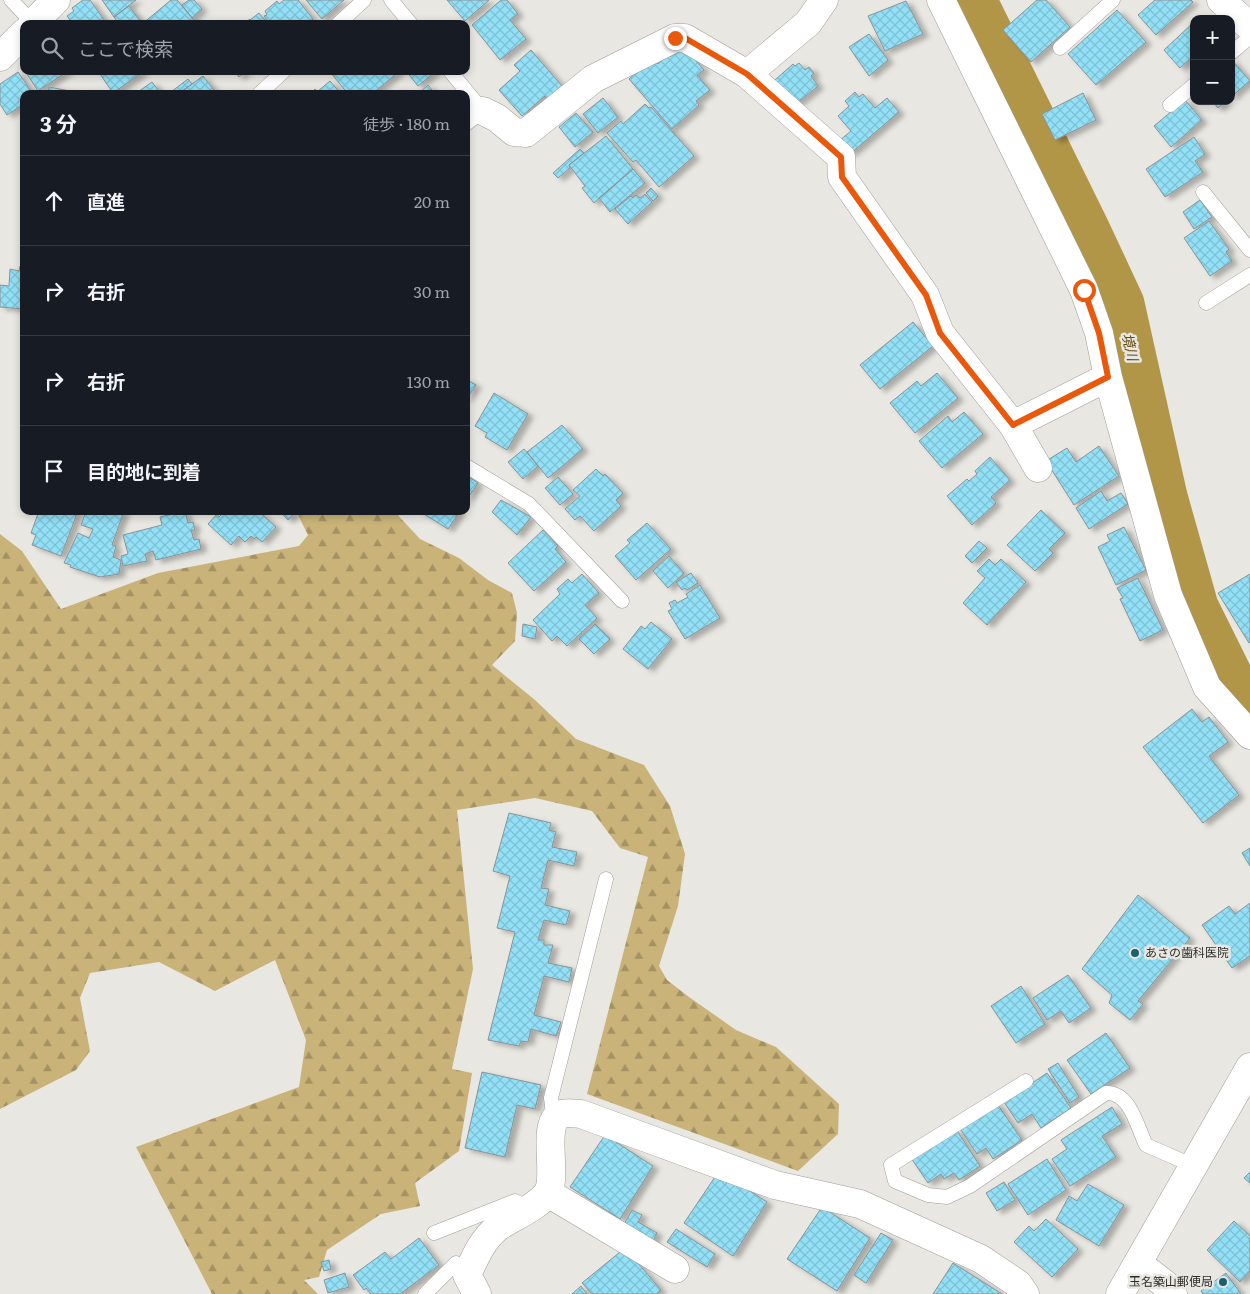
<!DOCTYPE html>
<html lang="ja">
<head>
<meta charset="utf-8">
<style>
	:root { --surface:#171b24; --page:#20242c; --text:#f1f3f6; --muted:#9ea1a6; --line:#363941 }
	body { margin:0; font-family:Literata,"Noto Sans JP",serif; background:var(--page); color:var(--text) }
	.controls { position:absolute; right:15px; top:15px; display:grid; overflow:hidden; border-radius:10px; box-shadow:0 2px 8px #0003 }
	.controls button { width:45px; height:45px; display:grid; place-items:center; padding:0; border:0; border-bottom:1px solid var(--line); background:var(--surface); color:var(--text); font:25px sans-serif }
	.stop { position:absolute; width:15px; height:15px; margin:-11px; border:4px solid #ea580c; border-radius:50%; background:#fff }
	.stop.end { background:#ea580c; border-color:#fff; box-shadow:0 1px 5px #0008 }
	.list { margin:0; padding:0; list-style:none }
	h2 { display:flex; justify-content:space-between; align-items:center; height:65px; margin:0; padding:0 20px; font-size:21px }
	h2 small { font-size:16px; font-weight:400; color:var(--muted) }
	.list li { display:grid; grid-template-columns:32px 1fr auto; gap:15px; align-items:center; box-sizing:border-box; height:90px; padding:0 20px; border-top:1px solid var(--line) }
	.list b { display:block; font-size:19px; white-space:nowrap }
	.list em { font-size:16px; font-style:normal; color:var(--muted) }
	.icon { flex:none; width:28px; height:28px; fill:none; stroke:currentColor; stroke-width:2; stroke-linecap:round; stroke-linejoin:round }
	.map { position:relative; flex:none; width:1250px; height:1294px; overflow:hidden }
	.search { position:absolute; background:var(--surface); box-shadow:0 2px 8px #0003; left:20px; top:20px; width:450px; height:55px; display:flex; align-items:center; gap:12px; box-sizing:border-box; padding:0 18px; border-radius:10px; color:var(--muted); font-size:19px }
	.panel { position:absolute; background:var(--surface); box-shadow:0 2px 8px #0003; left:20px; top:90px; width:450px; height:425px; border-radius:10px }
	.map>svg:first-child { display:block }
	.forest { fill:url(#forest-firs) }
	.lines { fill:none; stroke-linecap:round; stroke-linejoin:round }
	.river { stroke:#b29648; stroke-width:49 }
	.building { fill:url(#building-cross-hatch); stroke:#8b9295; filter:url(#shadow) }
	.service-casing { stroke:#9f9d97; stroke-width:15 }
	.minor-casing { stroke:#9f9d97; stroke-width:29 }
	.tertiary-casing { stroke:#9f9d97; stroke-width:29 }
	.service { stroke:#fff; stroke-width:14 }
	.minor { stroke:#fff; stroke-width:28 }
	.tertiary { stroke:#fff; stroke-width:28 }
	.route { stroke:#ea580c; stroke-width:6 }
	.poi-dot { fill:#195f70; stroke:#e9e7e1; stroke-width:2 }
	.labels { text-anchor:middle; stroke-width:5; stroke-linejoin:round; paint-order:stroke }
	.poi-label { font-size:12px; fill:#2e2d2a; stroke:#e9e7e1; text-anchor:start }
	.water-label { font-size:14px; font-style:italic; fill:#614e11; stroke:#e9e7e1 }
</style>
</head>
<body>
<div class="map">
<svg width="1250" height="1294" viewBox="0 0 1250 1294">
	<defs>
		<pattern id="forest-firs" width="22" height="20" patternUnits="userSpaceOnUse" patternTransform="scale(1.25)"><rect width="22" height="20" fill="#c9b379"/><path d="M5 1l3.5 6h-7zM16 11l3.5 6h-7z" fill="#a49263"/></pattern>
		<pattern id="building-cross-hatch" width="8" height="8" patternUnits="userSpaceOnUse" patternTransform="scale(1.25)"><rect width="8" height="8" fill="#92e0f6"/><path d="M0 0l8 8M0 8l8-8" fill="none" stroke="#7ec0d3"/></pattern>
		<filter id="shadow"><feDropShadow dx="5.5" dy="3" stdDeviation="2.5" flood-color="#0004"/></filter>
	</defs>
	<rect width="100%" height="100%" fill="#e9e7e1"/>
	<path class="forest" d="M296 511H394L420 539 459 558 488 580 512 593 517 613 515 641 492 665 535 700 576 739 644 765 670 806 685 854 678 906 659 966 667 980 689 997 736 1030 776 1047 839 1104 838 1134 798 1171 587 1094 648 857 620 848 592 811 535 798 457 810 473 969 452 1069 472 1073 459 1151 415 1183 420 1206 381 1214 327 1250 319 1277 304 1280 318 1294H212L136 1147 299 1087 306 1040 275 960 215 991 159 962 90 973 80 998 90 1051 76 1070 0 1109V534L22 551 61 609 158 573 299 546 308 535Z"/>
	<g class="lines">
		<path class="river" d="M972 0 1085 229 1120 304 1163 497 1194 607 1236 692 1250 705"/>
	</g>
	<path class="building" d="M83 0H90L107 24H73L67 16 74 11 72 8Z
		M102 0H136L114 17Z
		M171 0H177L197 24H142Z
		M189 0H194L202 9 192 18 182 5Z
		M284 0H298L313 19 307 24H270L264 16 267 15 265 11 277 1 279 4Z
		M306 0H344L322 19Z
		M447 0H489L465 21Z
		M501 0H507L518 14 510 20 526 39 500 60 472 25Z
		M1037 0H1046L1070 27 1031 62 1003 30Z
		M1155 0H1191L1193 2 1156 35 1138 15Z
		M906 1 923 34 885 51 868 16Z
		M129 6 142 23 141 24H119L114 17Z
		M1117 10 1146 42 1096 85 1068 54Z
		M259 13 268 24H253L250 20Z
		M250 19 253 24H243Z
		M1194 22V55L1180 68 1164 50Z
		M869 34 888 60 869 76 849 47Z
		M683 46 704 70 697 75 710 90 696 101 699 105 672 129 629 79 643 66 645 69 655 60 658 64 668 55 670 57Z
		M531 50 562 86 547 99 545 96 522 116 499 90 520 71 514 65Z
		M1232 60 1250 81 1231 97V61Z
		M799 63 805 70 809 67 814 73 811 76 818 86 796 104 775 80 793 64 795 66Z
		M25 71H68L38 91Z
		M98 71H143V72L113 93Z
		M235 71H246L239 77Z
		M334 71H400L372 94H348L331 73Z
		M406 71H434L435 72 418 86Z
		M18 72 33 94H24V104L7 115 0 104V84Z
		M203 76 217 94H178L192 84Z
		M188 79 192 84 178 94H172L171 92Z
		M330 81 341 94H310L315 89 317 92Z
		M152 82 161 94H135Z
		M428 85 435 94H418Z
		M49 87 86 94H48Z
		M855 92 859 97 863 94 875 108 887 98 899 112 850 154 839 141 851 131 838 116 849 106 845 101Z
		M1083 93 1096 120 1055 140 1042 114Z
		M603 98 618 117 598 133 583 114Z
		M1185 100 1202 120 1171 147 1154 126Z
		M1212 101H1226L1218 108Z
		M645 104 649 108 651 107 694 156 659 187 636 160 633 162 607 133 621 121 623 124Z
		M576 113 593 132 575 147 559 127Z
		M606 136 633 169 594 203 582 188 585 186 569 165Z
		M1194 137 1205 154 1195 161 1203 172 1165 197 1146 169Z
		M580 149 584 153 569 165 570 168 558 178 553 173Z
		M633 169 645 183 610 212 599 198Z
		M651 188 658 196 653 201 646 193Z
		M645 194 652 202 628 224 615 209 631 196 633 198 636 195 640 198Z
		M1200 200 1212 217 1194 229 1183 212Z
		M1209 221 1229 249 1226 252 1232 261 1210 276 1184 238Z
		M20 266H24V309L0 307V285L9 286 10 269 19 271Z
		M913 322 933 346 880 389 860 365Z
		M937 373 958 398 915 433 890 403 917 381 921 386Z
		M466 379 476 385 466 400Z
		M494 393 528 414 507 450 485 437 487 433 475 426Z
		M964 412 983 434 942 468 919 441 948 416 952 422Z
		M562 425 583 449 548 478 527 452Z
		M1099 446 1119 476 1074 505 1046 461 1067 448 1076 462Z
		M524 449 538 466 523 479 508 462Z
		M990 457 1010 480 991 497 996 503 972 525 947 496 967 479 969 481 977 474 975 471Z
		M596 469 603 476 605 474 623 493 616 500 621 506 594 531 580 516 575 520 565 509 580 496 573 490Z
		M466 475 478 483 466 501Z
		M558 477 573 494 560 505 545 488Z
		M1101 491 1107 501 1121 493 1128 504 1089 529 1076 508Z
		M501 500 531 517 517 535 492 512Z
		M1041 510 1065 533 1049 549 1053 553 1035 571 1007 545Z
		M39 511H78L61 556 32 545 36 535 31 533Z
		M86 511H124L112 545 116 546 113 557 121 560 119 574 100 577 70 567 71 565 64 563 78 533 89 538 93 529 81 525Z
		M185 511 188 523 193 522 195 530H191L194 540 199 539 201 549 156 560 153 551 145 554 147 561 123 566 121 556 128 554 123 535 162 525 160 517Z
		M225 511H258L276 527 262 542 256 537 254 539 251 536 245 542 239 536 231 545 208 524 217 514 219 517Z
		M280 511H296L288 520Z
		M419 511H460L448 529Z
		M647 523 671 549 636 580 615 556 630 543 627 540Z
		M1124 527 1146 570 1116 585 1098 547 1110 541 1107 535Z
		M543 530 558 546 555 549 566 562 534 591 508 563Z
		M979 541 987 548 972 563 965 556Z
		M669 556 684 573 668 588 653 571Z
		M989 559 995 565 1001 559 1026 582 987 625 963 603 985 578 977 571Z
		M691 573 698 583 687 590 685 588 682 590 676 582Z
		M582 574 599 593 585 605 597 618 567 646 557 636 552 641 533 620 560 594 557 589 568 579 572 583Z
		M1250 574V642L1249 643 1218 593Z
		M1138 578 1163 630 1140 641 1120 599 1123 598 1117 588Z
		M700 585 720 618 685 639 668 611 672 609 669 603 675 600 677 603 688 597 686 594Z
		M651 622 672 639 648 669 623 649 641 626 645 629Z
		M523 624 537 627 535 639 522 636Z
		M595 624 610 639 594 654 579 639Z
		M1192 709 1202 722 1209 717 1228 742 1209 756 1239 795 1203 823 1143 747Z
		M509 813 551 823 549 830 556 832 552 847 577 852 574 866 548 860 541 888 549 889 545 905 570 911 566 925 544 920 538 940H544V945H553L548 963 572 968 569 982 544 976 534 1015 561 1022 556 1036 531 1029 528 1042 521 1041 519 1046 488 1040 515 932 497 928 510 876 493 871Z
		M1250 848V866L1242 853Z
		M1138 895 1190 938 1138 1001 1143 1004 1130 1020 1109 1003 1112 995 1082 969Z
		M1250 903V956L1232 968 1202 925 1229 906 1235 914Z
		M1068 975 1091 1008 1069 1023 1061 1011 1047 1020 1033 998Z
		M1021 986 1045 1024 1016 1043 991 1006Z
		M1106 1033 1130 1068 1091 1094 1067 1060Z
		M1058 1063 1079 1097 1070 1103 1048 1069Z
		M482 1072 541 1085 535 1109 517 1105 505 1157 465 1148Z
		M1047 1073 1071 1108 1041 1128 1032 1114 1018 1123 1004 1102Z
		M996 1102 1022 1140 993 1159 986 1148 977 1154 959 1127Z
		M1112 1107 1122 1124 1102 1136 1116 1157 1070 1186 1052 1159 1067 1149 1061 1140Z
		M956 1129 980 1166 959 1180 954 1173 944 1179 941 1174 928 1183 911 1158Z
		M605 1135 653 1166 620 1219 570 1187Z
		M1047 1159 1066 1190 1028 1215 1008 1184Z
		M719 1171 767 1202 733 1256 684 1223Z
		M1250 1172V1183L1244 1178Z
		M1004 1182 1015 1200 997 1211 986 1193Z
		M1088 1184 1124 1205 1099 1246 1056 1220 1069 1196 1077 1201Z
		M822 1207 870 1238 837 1291 787 1259Z
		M632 1210 642 1215 638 1222 657 1233 652 1243 623 1226Z
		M1046 1219 1078 1249 1052 1277 1014 1242 1029 1226 1034 1231Z
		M1234 1221 1250 1236V1271L1240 1282 1207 1250Z
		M676 1229 715 1254 707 1267 667 1242Z
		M881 1233 893 1240 866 1283 854 1275Z
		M419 1238 439 1265 400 1294H371L366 1288 364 1290 353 1275 385 1252 391 1259Z
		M625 1248 661 1290 657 1294H592L582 1283Z
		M329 1260 331 1269 324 1271 321 1262Z
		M953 1263 1002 1294H933Z
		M345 1273 349 1287 328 1293 324 1280Z
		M1226 1273 1241 1294H1203L1201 1291Z
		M581 1286 587 1294H572Z"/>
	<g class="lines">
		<defs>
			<path id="service" d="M11 0 33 23
				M391 0 411 24
				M338 24 364 0
				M1060 48 1113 0
				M1231 53 1250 37
				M450 71 483 111 466 124
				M259 94 284 71
				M1170 105 1194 85
				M1203 192 1250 250
				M1206 303 1250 275
				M466 466 529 504 622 601
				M1026 1081 891 1165 895 1181 928 1195 947 1197 970 1186 1106 1093C1130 1092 1137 1126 1146 1145L1194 1166
				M554 1120 551 1098 606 879
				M434 1233 515 1201 528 1208
				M425 1294 456 1263 467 1275"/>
			<path id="minor" d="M941 0 1084 290 1099 333 1108 377 1168 595 1207 687 1250 735
				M1221 0 1250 27
				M32 24 56 0
				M0 57 24 33
				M747 74 808 23 824 0
				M483 111 497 118 514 132 526 133 593 79 675 38H685L747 74 841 157 842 177 925 295 940 333 1013 425 1038 468
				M1013 425 1108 377
				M548 1193 675 1269
				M1139 1264 1166 1285 1173 1294
				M477 1294 467 1275C475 1257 482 1240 498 1227 511 1218 540 1206 548 1192 558 1175 540 1120 562 1114 567 1112 576 1114 581 1114L775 1185 860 1204 981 1259 1018 1284 1025 1294"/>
			<path id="tertiary" d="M1120 1294 1250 1067"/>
		</defs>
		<use href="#service" class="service-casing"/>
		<use href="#minor" class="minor-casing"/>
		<use href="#tertiary" class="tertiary-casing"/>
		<use href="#service" class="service"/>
		<use href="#minor" class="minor"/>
		<use href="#tertiary" class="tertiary"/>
	</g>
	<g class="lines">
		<path class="route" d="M675 38H685L747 74 841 157 842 177 926 295 940 333 1013 425 1108 377 1099 333 1084 290"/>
	</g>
	<g class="poi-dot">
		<circle cx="1135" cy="953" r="5"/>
		<circle cx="1223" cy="1282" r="5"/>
	</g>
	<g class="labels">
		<g class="poi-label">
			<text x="1145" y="957">あさの歯科医院</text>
			<text x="1213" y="1286" text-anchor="end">玉名築山郵便局</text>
		</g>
		<g class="water-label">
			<text transform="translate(1130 347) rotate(77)" y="5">境川</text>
		</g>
	</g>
</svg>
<div class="controls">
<button>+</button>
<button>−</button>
</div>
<div class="stop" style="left:1084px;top:290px"></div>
<div class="stop end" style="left:675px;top:38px"></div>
<div class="search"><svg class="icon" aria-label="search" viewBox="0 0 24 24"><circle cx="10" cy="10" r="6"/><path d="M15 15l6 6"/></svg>ここで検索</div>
<section class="panel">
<h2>3 分<small>徒歩 · 180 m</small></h2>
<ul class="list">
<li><svg class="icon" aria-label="ahead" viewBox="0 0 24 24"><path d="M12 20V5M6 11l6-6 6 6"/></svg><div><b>直進</b></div><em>20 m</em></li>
<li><svg class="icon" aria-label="right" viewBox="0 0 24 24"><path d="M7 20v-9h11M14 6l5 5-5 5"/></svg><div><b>右折</b></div><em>30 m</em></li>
<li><svg class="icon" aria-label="right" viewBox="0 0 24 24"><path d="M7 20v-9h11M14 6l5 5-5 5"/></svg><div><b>右折</b></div><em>130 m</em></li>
<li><svg class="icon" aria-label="arrive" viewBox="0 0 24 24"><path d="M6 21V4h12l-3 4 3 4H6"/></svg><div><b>目的地に到着</b></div></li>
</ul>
</section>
</div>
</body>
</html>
